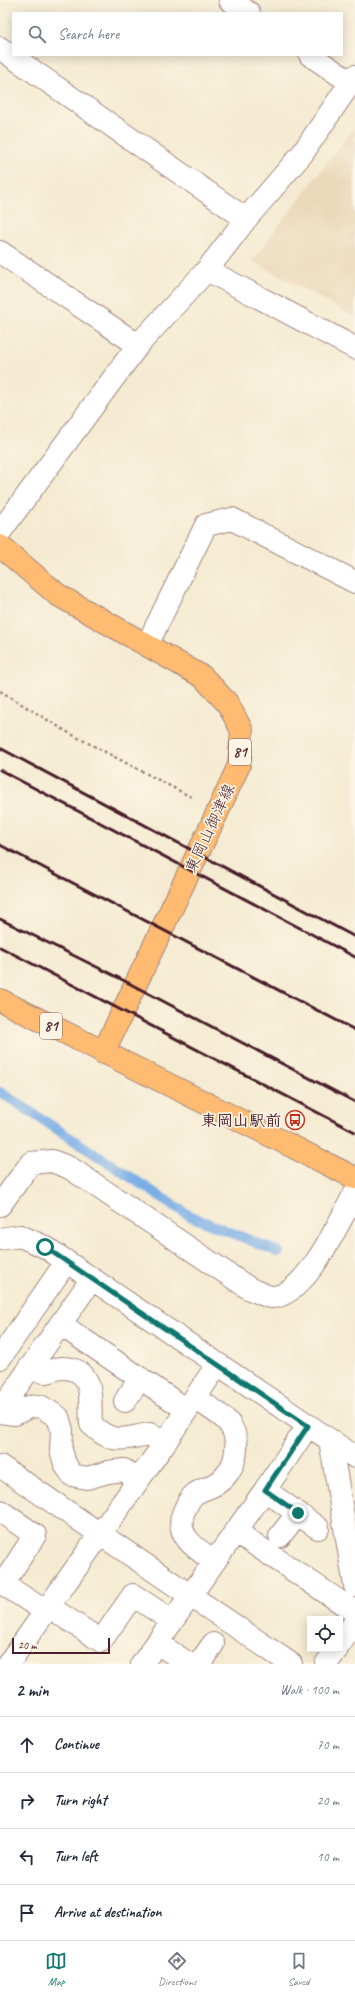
<!DOCTYPE html>
<html lang="en">
<head>
<meta charset="utf-8">
<style>
	:root { --surface:#fff; --page:#f6f6f7; --text:#1f2937; --muted:#747a83; --line:#e0e1e3; --accent:#0f766e }
	body { margin:0; font-family:Caveat,"Klee One",sans-serif; background:var(--page); color:var(--text) }
	.controls { position:absolute; right:12px; bottom:12px; display:grid; overflow:hidden; border-radius:0px; box-shadow:0 2px 10px #0003 }
	.controls button { width:36px; height:36px; display:grid; place-items:center; padding:0; border:0; border-bottom:1px solid var(--line); background:var(--surface); color:var(--text); font:20px sans-serif }
	.scale { position:absolute; left:12px; bottom:10px; width:98px; box-sizing:border-box; padding-left:4px; border:2px solid #4a1f2b; border-top:0; font-size:11px; line-height:14px; white-space:nowrap; color:#4a1f2b; -webkit-text-stroke:3px #fcf5e5; paint-order:stroke }
	.stop { position:absolute; width:12px; height:12px; margin:-9px; border:3px solid #0f766e; border-radius:50%; background:#fff }
	.stop.end { background:#0f766e; border-color:#fff; box-shadow:0 1px 4px #0008 }
	.list { margin:0; padding:0; list-style:none }
	h2 { display:flex; justify-content:space-between; align-items:center; height:52px; margin:0; padding:0 16px; font-size:17px }
	h2 small { font-size:13px; font-weight:400; color:var(--muted) }
	.list li { display:grid; grid-template-columns:26px 1fr auto; gap:12px; align-items:center; box-sizing:border-box; height:56px; padding:0 16px; border-top:1px solid var(--line) }
	.list b { display:block; font-size:15px; white-space:nowrap }
	.list em { font-size:13px; font-style:normal; color:var(--muted) }
	.icon { flex:none; width:22px; height:22px; fill:none; stroke:currentColor; stroke-width:2; stroke-linecap:round; stroke-linejoin:round }
	.map { position:relative; flex:none; width:355px; height:1664px; overflow:hidden }
	.search { position:absolute; background:var(--surface); box-shadow:0 2px 10px #0003; left:12px; right:12px; top:12px; height:44px; display:flex; align-items:center; gap:10px; box-sizing:border-box; padding:0 14px; border-radius:0px; color:var(--muted); font-size:15px }
	.sheet { height:276px; background:var(--surface) }
	nav { display:flex; justify-content:space-around; align-items:center; box-sizing:border-box; height:56px; border-top:1px solid var(--line); background:var(--surface); font-size:11px; color:var(--muted) }
	nav a { display:grid; justify-items:center; gap:2px }
	nav .on { color:var(--accent) }
	.map>svg:first-child { display:block }
	.built { fill:#ebd8ba }
	.lines { fill:none; stroke-linecap:round; stroke-linejoin:round }
	.stream { stroke:#79ade6; stroke-width:10 }
	.minor-casing { stroke:#a0857e; stroke-width:24 }
	.major-casing { stroke:#a0857e; stroke-width:24 }
	.path { stroke:#a0857e; stroke-width:2.5; stroke-dasharray:3 3; stroke-linecap:butt }
	.minor { stroke:#fff; stroke-width:22 }
	.major { stroke:#febb71; stroke-width:22 }
	.rail { stroke:#4a1f2b; stroke-width:3 }
	.route { stroke:#0f766e; stroke-width:5 }
	.labels { text-anchor:middle; stroke-width:3.5; stroke-linejoin:round; paint-order:stroke }
	.shield { fill:#fcf5e5; stroke:#7f5f63; stroke-width:1 }
	.shield-label { font-size:15px; font-weight:bold; fill:#4a1f2b }
	.street-label { font-size:16px; fill:#4a1f2b; stroke:#fcf5e5 }
	.poi-label { font-size:16px; font-weight:bold; fill:#4a1f2b; stroke:#fcf5e5; text-anchor:end }
</style>
</head>
<body>
<div class="map">
<svg width="355" height="1664" viewBox="0 0 355 1664">
	<rect width="100%" height="100%" fill="#fcf5e5"/>
	<filter id="ink" filterUnits="userSpaceOnUse"><feTurbulence type="fractalNoise" baseFrequency=".025" numOctaves="2"/><feDisplacementMap in="SourceGraphic" scale="8" xChannelSelector="R" yChannelSelector="G"/><feConvolveMatrix kernelMatrix="1 2 1 2 8 2 1 2 1" color-interpolation-filters="sRGB"/></filter>
	<filter id="wash" filterUnits="userSpaceOnUse"><feTurbulence type="fractalNoise" baseFrequency=".012" numOctaves="4" result="noise"/><feDisplacementMap in="SourceGraphic" scale="16" xChannelSelector="R" yChannelSelector="G"/><feGaussianBlur stdDeviation="0.9" result="paint"/><feColorMatrix in="noise" values="0 0 0 0 0 0 0 0 0 0 0 0 0 0 0 0 0 1.4 0 .05"/><feComposite in="paint" operator="in"/></filter>
	<g filter="url(#wash)">
		<rect width="100%" height="100%" fill="#f5ebd2"/>
		<path class="built" d="M355 126V317L252 261Z"/>
		<g class="lines">
			<path class="stream" d="M0 1092 190 1216 279 1252"/>
		</g>
	</g>
	<g filter="url(#ink)">
		<g class="lines">
			<defs>
				<path id="minor" d="M230 0 249 13
					M0 48 246 219
					M310 55 350 82
					M0 252 138 345
					M207 270 355 348
					M0 532 138 345 207 270 246 219 302 154 355 76
					M147 645 206 525 232 519 355 582
					M0 1205 31 1163 52 1161 70 1168 250 1289C256 1291 265 1296 271 1297 306 1298 340 1219 355 1193
					M0 1239 20 1236 45 1247 355 1457
					M60 1324 187 1410
					M0 1358 66 1262
					M29 1368C34 1369 42 1373 47 1372 52 1371 56 1368 62 1368 97 1368 89 1401 91 1424 113 1446 123 1438 150 1434L164 1444
					M195 1398C205 1405 218 1412 227 1421 234 1429 237 1440 236 1450 235 1465 226 1480 212 1486 206 1489 200 1490 195 1494 191 1497 187 1504 185 1509 172 1534 196 1549 214 1561
					M125 1401 140 1378
					M0 1411 91 1280
					M0 1412 15 1414 29 1407 40 1406 58 1417 62 1430 61 1450 65 1464 72 1475 87 1478 108 1472 124 1470 138 1479
					M330 1440 355 1586
					M0 1466 291 1664
					M265 1490 318 1528
					M0 1511 35 1535 3 1584
					M235 1531 355 1612
					M280 1536 298 1513
					M0 1582 45 1611
					M48 1606 101 1641 133 1595 172 1621
					M157 1643 189 1664
					M340 1644 355 1622
					M8 1664 164 1444 217 1365
					M142 1664 265 1490 308 1426
					M199 1664 213 1644
					M326 1664 337 1649"/>
				<path id="major" d="M0 546 58 595 203 677 228 704 242 731 239 765 218 811 103 1053
					M0 1000 355 1178"/>
			</defs>
			<use href="#minor" class="minor-casing"/>
			<use href="#major" class="major-casing"/>
			<path class="path" d="M0 691 69 733 193 798"/>
			<use href="#minor" class="minor"/>
			<use href="#major" class="major"/>
			<path class="rail" d="M0 748 355 937
				M0 770 355 957
				M0 845 355 1030
				M0 919 119 978 355 1102
				M0 947 355 1132"/>
		</g>
	</g>
	<g class="lines" filter="url(#ink)">
		<path class="route" d="M45 1247 308 1426 265 1490 298 1513"/>
	</g>
	<defs>
		<symbol id="bus-ring" viewBox="-11 -11 22 22"><circle r="9.5" fill="#fcf5e5" stroke="#c8321e" stroke-width="1.5"/><path d="M-5-6H5V4H4V6H2V4H-2V6H-4V4H-5ZM-3.5-4V0h7V-4ZM-3.5 1.2v1.5H-2V1.2ZM2 1.2v1.5H3.5V1.2Z" fill="#c8321e"/></symbol>
	</defs>
	<g fill-rule="evenodd">
		<use href="#bus-ring" x="284" y="1109" width="22" height="22"/>
	</g>
	<g class="labels">
		<g class="shield">
			<rect x="229" y="739" width="22" height="26" rx="3"/>
			<rect x="40" y="1013" width="22" height="26" rx="3"/>
		</g>
		<g class="shield-label">
			<text x="240" y="757">81</text>
			<text x="51" y="1031">81</text>
		</g>
		<g class="street-label">
			<text transform="translate(209 828) rotate(-65)" y="6">東岡山御津線</text>
		</g>
		<g class="poi-label">
			<text x="281" y="1126">東岡山駅前</text>
		</g>
	</g>
</svg>
<div class="controls">
<button><svg class="icon" aria-label="locate" viewBox="0 0 24 24"><circle cx="12" cy="12" r="6"/><path d="M12 2v4M12 18v4M2 12h4M18 12h4"/></svg></button>
</div>
<div class="scale">20 m</div>
<div class="stop" style="left:45px;top:1247px"></div>
<div class="stop end" style="left:298px;top:1513px"></div>
<div class="search"><svg class="icon" aria-label="search" viewBox="0 0 24 24"><circle cx="10" cy="10" r="6"/><path d="M15 15l6 6"/></svg>Search here</div>
</div>
<section class="sheet">
<h2>2 min<small>Walk · 100 m</small></h2>
<ul class="list">
<li><svg class="icon" aria-label="ahead" viewBox="0 0 24 24"><path d="M12 20V5M6 11l6-6 6 6"/></svg><div><b>Continue</b></div><em>70 m</em></li>
<li><svg class="icon" aria-label="right" viewBox="0 0 24 24"><path d="M7 20v-9h11M14 6l5 5-5 5"/></svg><div><b>Turn right</b></div><em>20 m</em></li>
<li><svg class="icon" aria-label="left" viewBox="0 0 24 24"><path d="M17 20v-9H6M10 6l-5 5 5 5"/></svg><div><b>Turn left</b></div><em>10 m</em></li>
<li><svg class="icon" aria-label="arrive" viewBox="0 0 24 24"><path d="M6 21V4h12l-3 4 3 4H6"/></svg><div><b>Arrive at destination</b></div></li>
</ul>
</section>
<nav>
<a class="on"><svg class="icon" aria-label="map" viewBox="0 0 24 24"><path d="M3 6l6-2 6 2 6-2v14l-6 2-6-2-6 2zM9 4v14M15 6v14"/></svg>Map</a>
<a><svg class="icon" aria-label="directions" viewBox="0 0 24 24"><path d="M12 3l9 9-9 9-9-9zM9 14v-3h6M13 9l2 2-2 2"/></svg>Directions</a>
<a><svg class="icon" aria-label="saved" viewBox="0 0 24 24"><path d="M7 4h10v16l-5-4-5 4z"/></svg>Saved</a>
</nav>
</body>
</html>
